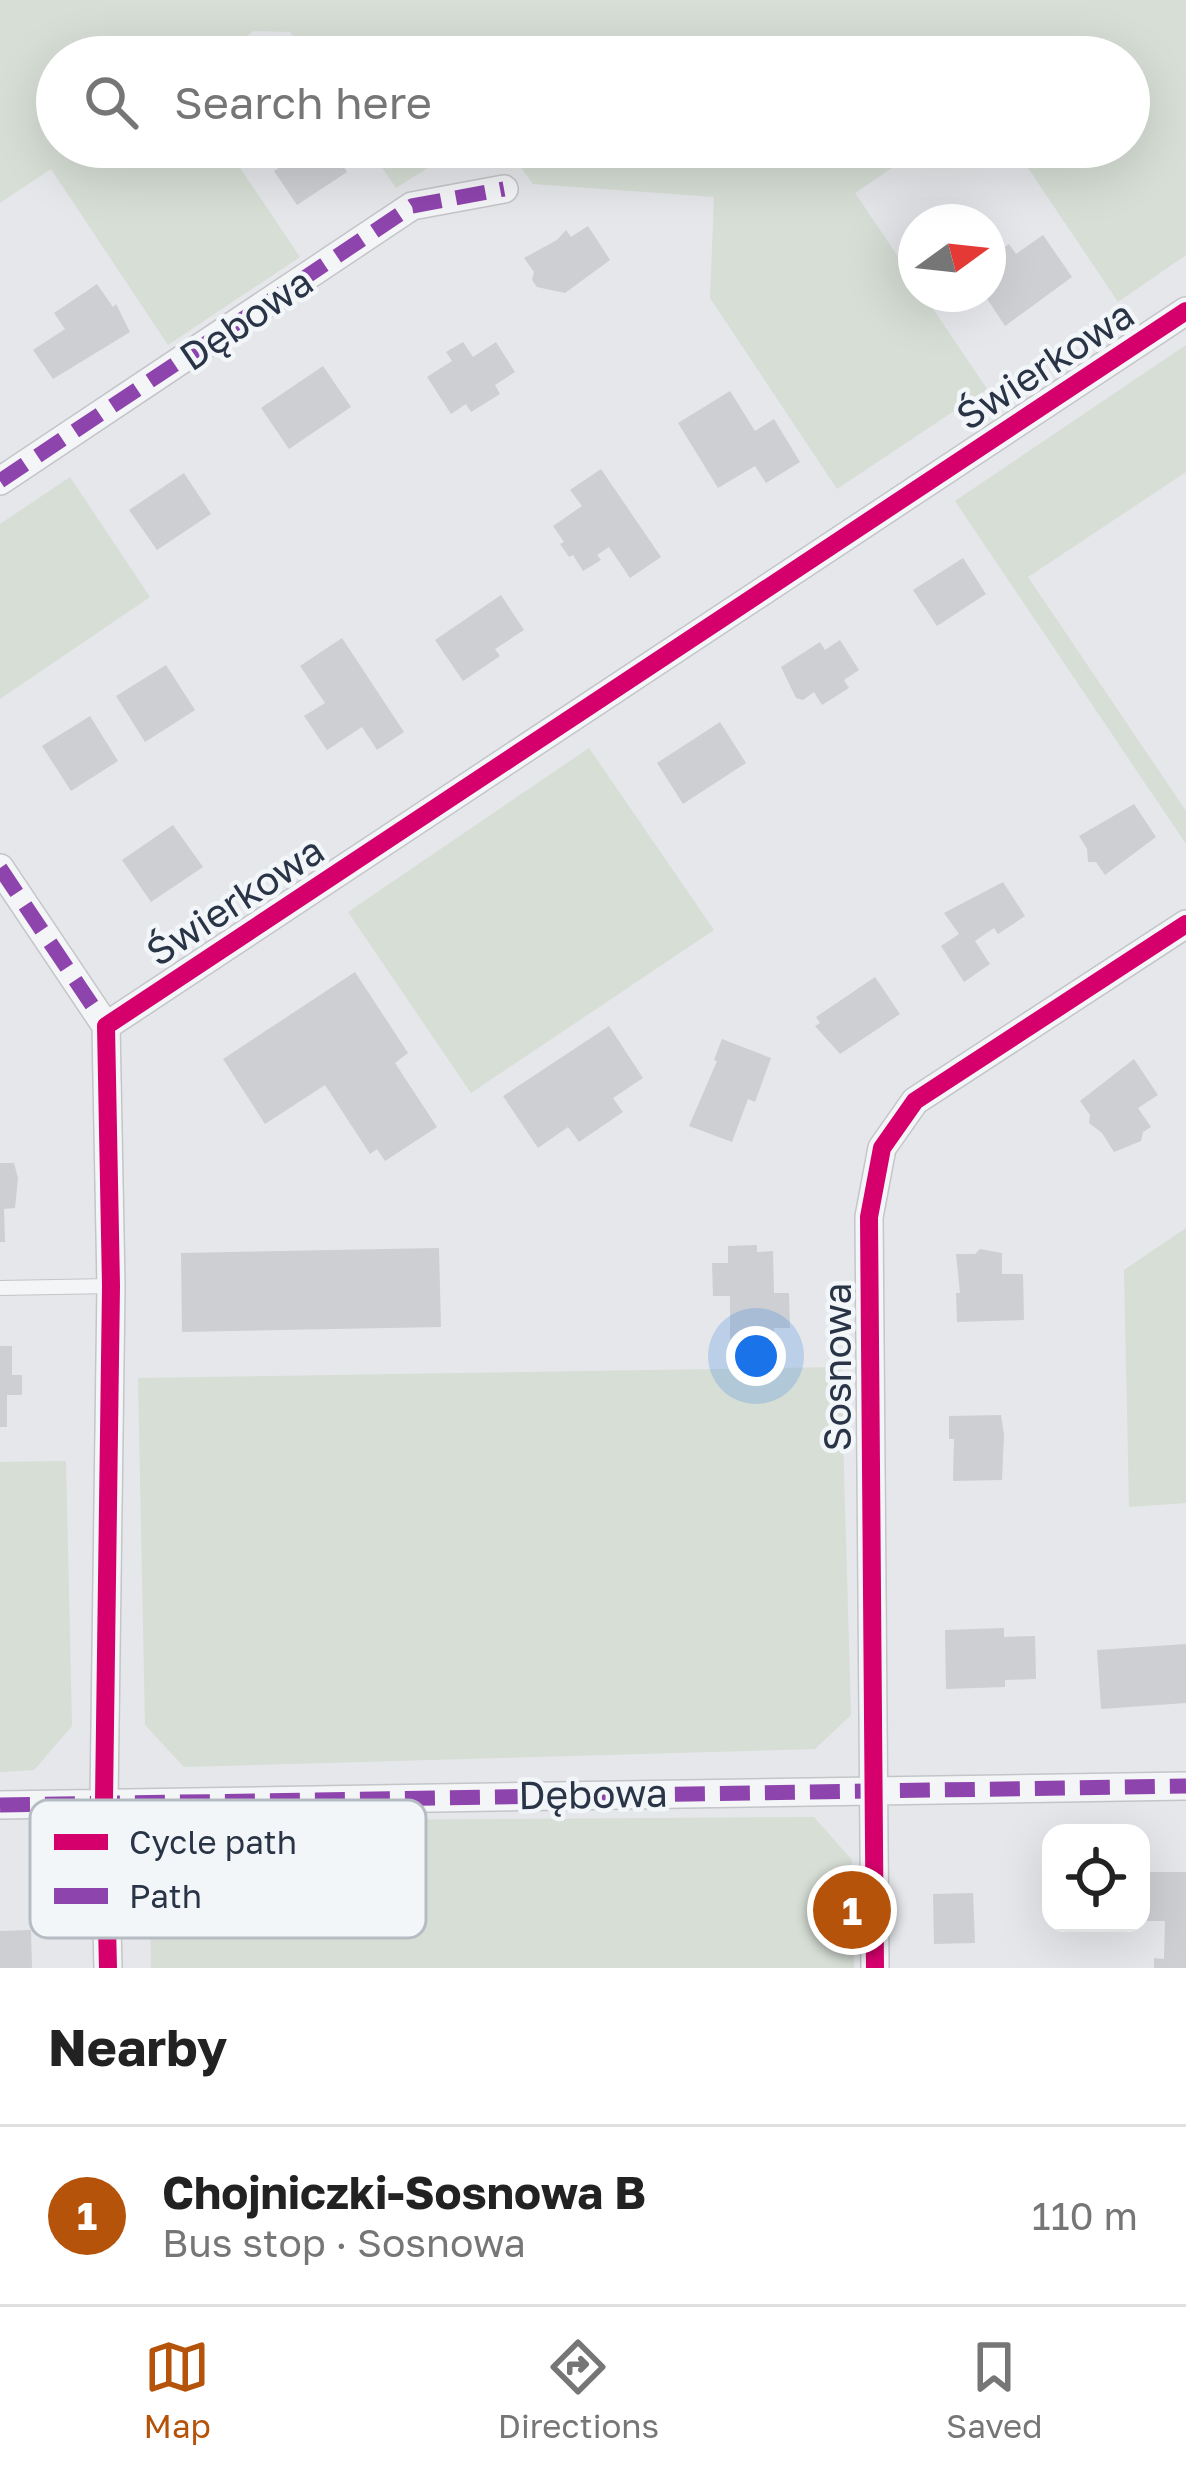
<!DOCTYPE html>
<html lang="en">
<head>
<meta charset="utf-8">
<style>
	:root { --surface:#fff; --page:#f2f2f2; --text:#222; --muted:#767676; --line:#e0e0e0; --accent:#b45309 }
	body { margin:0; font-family:"Golos Text",sans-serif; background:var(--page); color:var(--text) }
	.controls { position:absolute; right:36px; bottom:36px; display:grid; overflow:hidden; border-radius:24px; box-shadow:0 12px 48px #0002 }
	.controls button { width:108px; height:108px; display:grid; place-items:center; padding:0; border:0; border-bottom:3px solid var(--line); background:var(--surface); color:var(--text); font:60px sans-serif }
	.compass { position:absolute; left:898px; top:204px; width:108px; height:108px; border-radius:50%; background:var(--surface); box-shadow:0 12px 48px #0002; rotate:75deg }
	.you { position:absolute; left:756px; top:1356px; width:42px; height:42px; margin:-30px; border:9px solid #fff; border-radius:50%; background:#1a73e8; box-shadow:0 0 0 18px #1a73e833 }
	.badge { display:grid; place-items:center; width:78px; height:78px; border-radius:50%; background:var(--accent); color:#fff; font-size:39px; font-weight:700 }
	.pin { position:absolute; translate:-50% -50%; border:6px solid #fff; box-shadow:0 3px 12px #0006 }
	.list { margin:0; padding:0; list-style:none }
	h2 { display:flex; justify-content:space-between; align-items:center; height:156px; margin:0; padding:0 48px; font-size:51px }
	h2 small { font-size:39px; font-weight:400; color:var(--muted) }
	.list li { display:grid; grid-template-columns:78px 1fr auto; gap:36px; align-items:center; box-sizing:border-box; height:180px; padding:0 48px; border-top:3px solid var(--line) }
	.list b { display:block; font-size:45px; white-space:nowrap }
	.list p { margin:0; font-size:39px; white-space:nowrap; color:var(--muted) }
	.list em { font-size:39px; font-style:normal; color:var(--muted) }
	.icon { flex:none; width:66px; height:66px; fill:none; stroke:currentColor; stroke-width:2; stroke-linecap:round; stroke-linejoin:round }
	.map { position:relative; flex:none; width:1186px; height:1968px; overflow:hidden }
	.search { position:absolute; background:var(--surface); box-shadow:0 12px 48px #0002; left:36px; right:36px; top:36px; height:132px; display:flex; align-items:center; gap:30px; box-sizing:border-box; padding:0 42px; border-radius:66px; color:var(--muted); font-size:45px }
	.sheet { height:336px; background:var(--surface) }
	nav { display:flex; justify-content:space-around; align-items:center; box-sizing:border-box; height:168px; border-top:3px solid var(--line); background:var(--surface); font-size:33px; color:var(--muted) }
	nav a { display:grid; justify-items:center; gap:6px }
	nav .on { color:var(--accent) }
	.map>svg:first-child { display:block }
	.green { fill:#d6ded5 }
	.building { fill:#cdcfd3 }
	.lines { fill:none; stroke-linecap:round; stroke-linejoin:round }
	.lane-casing { stroke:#c3c5c8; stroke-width:16 }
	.street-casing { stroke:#c3c5c8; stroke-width:30 }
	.lane { stroke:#f4f5f7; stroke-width:14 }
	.street { stroke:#f4f5f7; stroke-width:27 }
	.quiet { stroke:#8e44ad; stroke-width:15; stroke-dasharray:30 15; stroke-linecap:butt }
	.cycleway-casing { stroke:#f3f6f9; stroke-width:26 }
	.cycleway { stroke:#d6006c; stroke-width:18 }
	.labels { text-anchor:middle; stroke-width:9; stroke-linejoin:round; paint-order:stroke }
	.street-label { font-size:39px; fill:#293446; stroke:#f3f6f9 }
	.key { fill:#f3f6f9; stroke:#b6bcc3; stroke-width:3 }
	.key-label { font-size:33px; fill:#293446 }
</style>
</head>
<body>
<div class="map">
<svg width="1186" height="1968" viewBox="0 0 1186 1968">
	<rect width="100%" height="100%" fill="#e5e7ea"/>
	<path class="green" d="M0 0H1186V255L1118 302 1014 147H1129V57H307L290 32 254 31 216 57H57V147H226L300 257 168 345 51 169 0 203Z
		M368 147H461L396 188Z
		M506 147H923L855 193 916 283V294H923L987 389 837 489 710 298 714 197 533 184Z
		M1186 345V472L1028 577 1186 811V844L955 501Z
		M70 477 150 597 0 699V524Z
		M589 748 714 930 471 1093 348 912Z
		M1186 1228V1503L1129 1507 1124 1270Z
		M841 1367 851 1715 815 1749 184 1767 145 1725 138 1378Z
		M66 1461 72 1726 34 1770 0 1772V1462Z
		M814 1817 852 1860 854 1968H151L149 1859 179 1821Z"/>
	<path class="building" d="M311 147H330L347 172 297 205 274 171Z
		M588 226 610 260 565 293 537 287 532 280 534 272 524 258 557 240 566 230 571 237Z
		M1043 235 1072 277 1005 326 984 294H988V259L1009 244 1016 254Z
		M97 284 113 307 116 304 130 332 53 379 33 350 65 329 54 313Z
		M463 342 473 357 496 342 515 372 495 385 500 394 471 412 466 404 451 414 427 377 452 361 446 352Z
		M323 366 351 407 289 449 261 408Z
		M730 391 755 431 774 419 800 462 766 483 755 466 718 488 678 423Z
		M601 469 661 557 630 578 609 547 597 555 601 560 583 571 573 555 569 557 560 544 564 542 553 526 582 506 570 490Z
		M184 473 211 514 157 550 129 510Z
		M963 558 986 594 937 626 913 590Z
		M501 595 524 630 495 649 500 656 463 681 435 640Z
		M342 638 404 732 377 750 362 727 327 750 304 716 325 703 300 666Z
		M840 640 859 670 844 680 849 688 822 705 814 692 803 700 796 698 781 667 820 642 825 650Z
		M166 665 195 710 145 742 116 696Z
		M90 716 118 761 71 791 42 746Z
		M720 722 746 763 683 804 657 763Z
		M1134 804 1156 837 1105 875 1096 862H1088L1087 849 1079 836Z
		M173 825 203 867 151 902 122 860Z
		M1003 882 1025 916 998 934 994 928 975 941 990 964 964 982 941 946 959 934 944 913Z
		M355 972 408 1053 395 1063 437 1127 385 1161 377 1149 370 1154 325 1085 265 1124 223 1059Z
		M875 977 900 1014 840 1054 815 1026 820 1023 816 1017Z
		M609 1026 643 1078 613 1098 623 1112 579 1142 568 1127 538 1148 503 1096Z
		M722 1039 771 1058 755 1102 748 1099 732 1142 689 1126 717 1061 714 1060Z
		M1134 1059 1158 1095 1138 1108 1151 1127 1143 1132 1141 1141 1114 1152 1102 1133 1089 1123 1090 1115 1080 1101Z
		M0 1163H14L18 1178 15 1208 4 1209 5 1242H0Z
		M757 1245V1252L773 1251 774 1293H789L790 1328H774V1341L730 1342V1296H713L712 1263H728V1246Z
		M439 1248 441 1327 182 1332 181 1253Z
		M980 1249 1002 1253V1274H1023L1024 1320 957 1322 956 1293H960L956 1254H975Z
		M0 1346H12V1375H22V1395H7V1427H0Z
		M1001 1415 1004 1435 1002 1480 953 1481 954 1439H949V1416Z
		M1004 1628V1637L1035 1636 1036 1679 1005 1680V1687L946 1689 945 1630Z
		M1186 1644V1703L1101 1709 1097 1650Z
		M1141 1872H1186V1968H1154V1958L1164 1959 1165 1921H1141Z
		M973 1893 975 1943 934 1944 933 1894Z
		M31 1930 32 1968H0V1931Z"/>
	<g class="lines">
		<defs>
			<path id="lane" d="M0 1288 111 1286"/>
			<path id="street" d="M0 481 412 206 504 189
				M0 868 106 1026
				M0 1805 1186 1786
				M108 1968 104 1800 111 1286 106 1026 1186 311
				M875 1968 869 1217 882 1148 915 1101 1186 924"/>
		</defs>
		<use href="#lane" class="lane-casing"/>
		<use href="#street" class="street-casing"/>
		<use href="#lane" class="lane"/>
		<use href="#street" class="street"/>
		<path class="quiet" d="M0 481 412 206 504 189
			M0 868 106 1026
			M0 1805 1186 1786"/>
		<defs>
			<path id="cycleway" d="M108 1968 104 1800 111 1286 106 1026 1186 311
				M875 1968 869 1217 882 1148 915 1101 1186 924"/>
		</defs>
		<use href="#cycleway" class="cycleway-casing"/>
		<use href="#cycleway" class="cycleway"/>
	</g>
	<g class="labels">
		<g class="street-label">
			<text transform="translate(246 319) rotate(-34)" y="14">Dębowa</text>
			<text transform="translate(1045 365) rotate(-33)" y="14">Świerkowa</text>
			<text transform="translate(235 901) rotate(-33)" y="14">Świerkowa</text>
			<text transform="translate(837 1367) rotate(-90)" y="14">Sosnowa</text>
			<text transform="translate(593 1794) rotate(-1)" y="14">Dębowa</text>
		</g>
	</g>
	<rect x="30" y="1800" width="396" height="138" rx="18" class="key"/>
	<rect x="54" y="1834" width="54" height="16" fill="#d6006c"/>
	<rect x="54" y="1888" width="54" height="16" fill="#8e44ad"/>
	<g class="key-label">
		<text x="129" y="1854">Cycle path</text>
		<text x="129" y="1908">Path</text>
	</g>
</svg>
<div class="controls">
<button><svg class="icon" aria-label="locate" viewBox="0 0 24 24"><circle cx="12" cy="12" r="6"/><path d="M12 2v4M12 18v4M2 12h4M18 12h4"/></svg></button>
</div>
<svg class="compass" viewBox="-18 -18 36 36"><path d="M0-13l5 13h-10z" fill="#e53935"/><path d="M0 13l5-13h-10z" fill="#767676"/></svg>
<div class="you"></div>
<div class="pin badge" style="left:852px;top:1910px">1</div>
<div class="search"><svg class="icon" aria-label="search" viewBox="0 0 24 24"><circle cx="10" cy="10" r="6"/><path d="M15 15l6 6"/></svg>Search here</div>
</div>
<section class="sheet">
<h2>Nearby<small></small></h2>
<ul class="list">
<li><span class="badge">1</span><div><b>Chojniczki-Sosnowa B</b><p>Bus stop · Sosnowa</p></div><em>110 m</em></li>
</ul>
</section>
<nav>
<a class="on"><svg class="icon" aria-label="map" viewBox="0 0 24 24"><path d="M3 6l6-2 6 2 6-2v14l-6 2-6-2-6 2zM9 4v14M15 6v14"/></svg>Map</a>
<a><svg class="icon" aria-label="directions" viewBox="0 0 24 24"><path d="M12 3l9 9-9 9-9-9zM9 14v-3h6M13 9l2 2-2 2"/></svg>Directions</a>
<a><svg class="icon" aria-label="saved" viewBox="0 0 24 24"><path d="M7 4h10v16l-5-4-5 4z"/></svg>Saved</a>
</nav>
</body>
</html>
